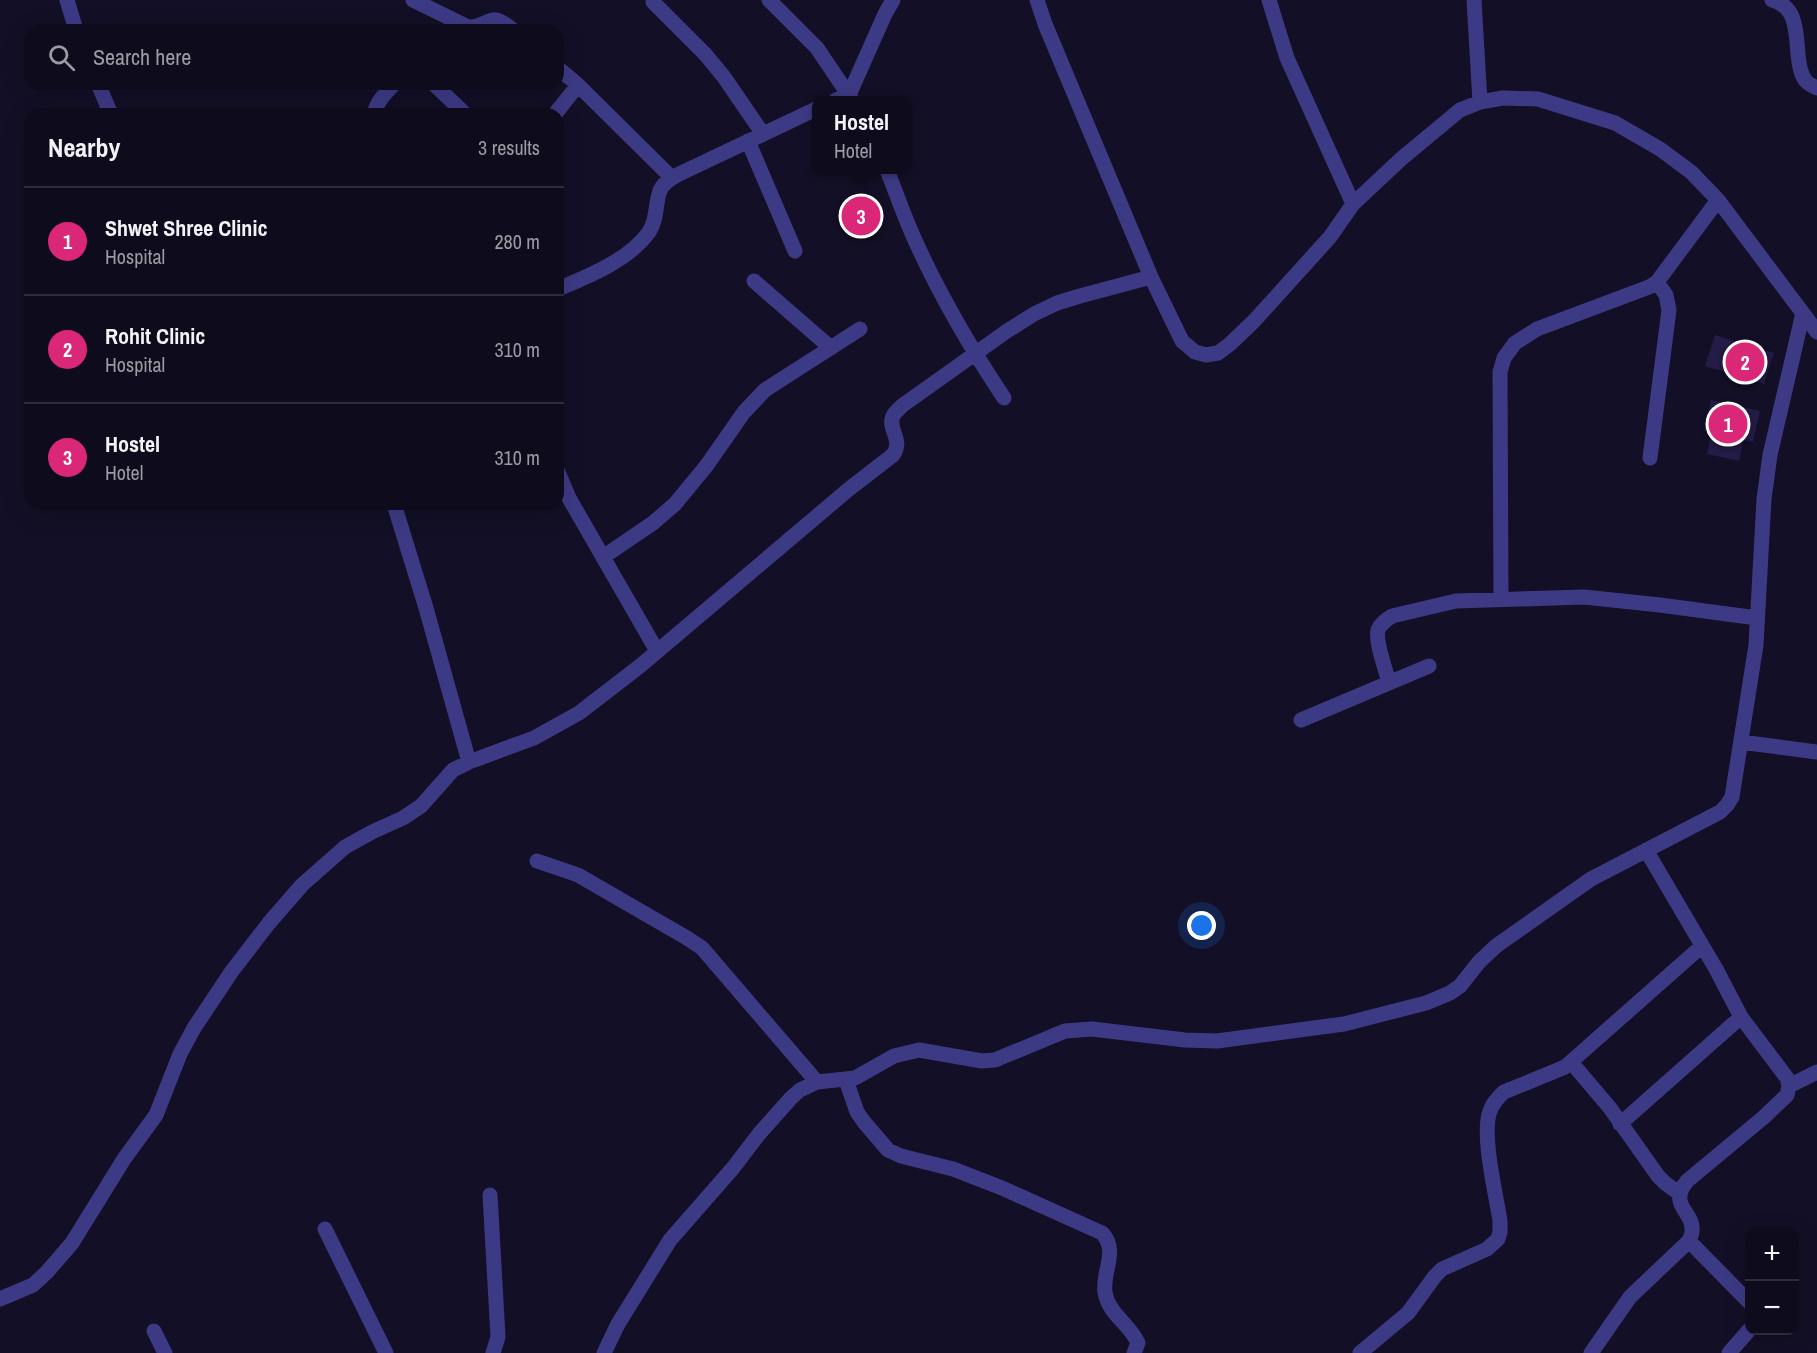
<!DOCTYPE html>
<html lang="en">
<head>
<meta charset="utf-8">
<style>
	:root { --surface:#0e0b1c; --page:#1c1929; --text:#f1f3f6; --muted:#9b9ba3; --line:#2e2b3b; --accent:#db2777 }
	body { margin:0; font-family:"Archivo Narrow",sans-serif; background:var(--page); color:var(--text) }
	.controls { position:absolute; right:18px; bottom:18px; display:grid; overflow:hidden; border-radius:12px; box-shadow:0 6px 24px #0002 }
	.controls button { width:54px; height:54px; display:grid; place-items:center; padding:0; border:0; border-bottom:2px solid var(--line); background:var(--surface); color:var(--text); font:30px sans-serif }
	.you { position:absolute; left:1202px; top:926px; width:21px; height:21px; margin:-15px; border:4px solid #fff; border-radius:50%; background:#1a73e8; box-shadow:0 0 0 9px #1a73e833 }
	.badge { display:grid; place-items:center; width:39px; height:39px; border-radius:50%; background:var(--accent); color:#fff; font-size:20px; font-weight:700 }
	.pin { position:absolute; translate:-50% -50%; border:3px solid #fff; box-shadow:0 2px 6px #0006 }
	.popup { position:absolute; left:812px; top:96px; width:99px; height:78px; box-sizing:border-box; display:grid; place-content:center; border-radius:12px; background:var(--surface); filter:drop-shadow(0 2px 4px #0005); font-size:20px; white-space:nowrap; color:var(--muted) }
	.popup b { font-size:22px; color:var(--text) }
	.popup::after { content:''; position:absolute; left:50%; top:100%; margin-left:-12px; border:12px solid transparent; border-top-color:var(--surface) }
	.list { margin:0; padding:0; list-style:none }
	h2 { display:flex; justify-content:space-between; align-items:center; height:78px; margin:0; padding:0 24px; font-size:26px }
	h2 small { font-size:20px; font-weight:400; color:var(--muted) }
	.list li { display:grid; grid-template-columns:39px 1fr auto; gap:18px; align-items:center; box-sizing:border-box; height:108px; padding:0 24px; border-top:2px solid var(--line) }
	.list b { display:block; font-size:22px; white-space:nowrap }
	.list p { margin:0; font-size:20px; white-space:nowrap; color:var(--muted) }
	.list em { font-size:20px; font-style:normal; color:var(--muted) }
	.icon { flex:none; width:33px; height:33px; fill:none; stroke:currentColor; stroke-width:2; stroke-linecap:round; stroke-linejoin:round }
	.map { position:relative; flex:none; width:1817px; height:1353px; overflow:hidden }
	.search { position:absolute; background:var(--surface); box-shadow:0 6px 24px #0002; left:24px; top:24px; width:540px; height:66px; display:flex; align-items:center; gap:15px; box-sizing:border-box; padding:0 21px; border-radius:18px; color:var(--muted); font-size:22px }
	.panel { position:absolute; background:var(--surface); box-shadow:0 6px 24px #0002; left:24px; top:108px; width:540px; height:402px; border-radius:18px }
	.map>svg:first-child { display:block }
	.building { fill:#241b47 }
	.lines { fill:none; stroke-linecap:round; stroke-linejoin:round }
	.minor { stroke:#3d3a85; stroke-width:15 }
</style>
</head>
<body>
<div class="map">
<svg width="1817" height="1353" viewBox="0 0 1817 1353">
	<rect width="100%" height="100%" fill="#130f26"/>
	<path class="building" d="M1715 335 1774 353 1764 384 1705 366Z
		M1711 400 1760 411 1753 442 1743 440 1739 461 1707 454 1711 432 1704 431Z"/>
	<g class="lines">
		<path class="minor" d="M67 0 76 30
			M413 0 468 27C492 28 487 8 513 30
			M769 0 817 48 852 100
			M1037 0 1045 24 1151 277 1182 341 1195 352 1206 355 1218 353 1230 344 1254 321 1330 237 1353 204 1401 159 1460 110 1480 102 1503 98 1538 99 1615 123 1660 149 1691 172 1718 200 1817 332
			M1269 0 1287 58 1353 204
			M1474 0 1480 102
			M1772 0C1808 9 1790 58 1805 80 1808 84 1813 86 1817 88
			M653 2 705 54 724 77 763 134
			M558 68 578 85 672 178
			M98 84 111 114
			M434 84 465 114
			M836 100 849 95 885 14 893 0
			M374 114C376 102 386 93 394 84
			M555 114 578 85
			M748 141 795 251
			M887 170C896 192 904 216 914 238 939 294 970 347 1004 398
			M754 281 831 348
			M558 289C589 276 629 260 649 232 659 217 654 199 662 187 665 182 672 178 677 175L816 109
			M1650 458 1669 310 1666 295 1657 282
			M558 472 569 498 657 651
			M394 504 426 608 469 762
			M603 557 653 523 675 504 707 465 744 412 765 390 860 329
			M1501 599 1500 372 1504 358 1515 343 1537 329 1649 287 1657 282 1718 200
			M1389 683C1386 670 1375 642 1378 630 1381 623 1386 620 1392 616L1456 601 1584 597 1660 605 1757 618
			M1301 720 1429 666
			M1741 742 1817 752
			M537 861 578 875 687 938 702 948 817 1082
			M1571 1062 1610 1108 1658 1176 1665 1183 1680 1194
			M846 1080 857 1112 864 1122 888 1150 901 1156 953 1169 1002 1188 1102 1233C1119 1251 1102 1271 1105 1292 1108 1314 1130 1324 1138 1343L1134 1353
			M1789 1086 1817 1072
			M1620 1124 1741 1017
			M490 1195 498 1337 493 1353
			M325 1229 386 1353
			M1689 1241 1750 1303
			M0 1299 33 1285 47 1272 72 1243 124 1159 156 1115 180 1054 194 1028 232 971 269 923 302 885 345 847 372 832 403 818 421 806 453 770 469 762 534 738 579 713 640 666 849 489 893 455C904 439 887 430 893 416 895 412 900 408 903 405L1007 331 1034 314 1057 303 1080 296 1151 277
			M154 1331 165 1353
			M604 1353 618 1324 670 1240 733 1168 759 1134 791 1098 800 1090 817 1082 855 1078 894 1056 919 1050 982 1061 995 1060 1065 1031 1092 1029 1185 1040 1217 1041 1344 1024 1426 1003 1450 993 1460 986 1479 962 1496 946 1591 879 1720 812 1727 805 1732 797 1756 645 1764 499 1770 455 1803 313
			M1360 1353 1408 1313 1435 1276 1442 1269 1487 1249 1498 1239 1500 1232V1221C1496 1194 1481 1134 1490 1111 1493 1103 1497 1098 1504 1092L1565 1067 1702 946
			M1591 1353 1630 1297 1689 1241C1690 1238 1692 1235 1692 1231 1695 1212 1667 1206 1687 1181L1764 1117 1787 1095 1789 1086 1787 1078 1741 1017 1716 969 1646 850
			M1729 1353 1750 1329"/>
	</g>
</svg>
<div class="controls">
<button>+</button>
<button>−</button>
</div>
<div class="you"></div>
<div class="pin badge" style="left:1728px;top:424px">1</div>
<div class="pin badge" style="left:1745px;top:362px">2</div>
<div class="pin badge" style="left:861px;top:216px">3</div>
<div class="popup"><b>Hostel</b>Hotel</div>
<div class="search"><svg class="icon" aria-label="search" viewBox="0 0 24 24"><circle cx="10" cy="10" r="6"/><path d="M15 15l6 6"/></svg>Search here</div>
<section class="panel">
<h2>Nearby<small>3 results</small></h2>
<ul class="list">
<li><span class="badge">1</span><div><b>Shwet Shree Clinic</b><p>Hospital</p></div><em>280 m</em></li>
<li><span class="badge">2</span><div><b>Rohit Clinic</b><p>Hospital</p></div><em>310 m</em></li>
<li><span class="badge">3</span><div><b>Hostel</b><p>Hotel</p></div><em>310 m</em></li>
</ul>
</section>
</div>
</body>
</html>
